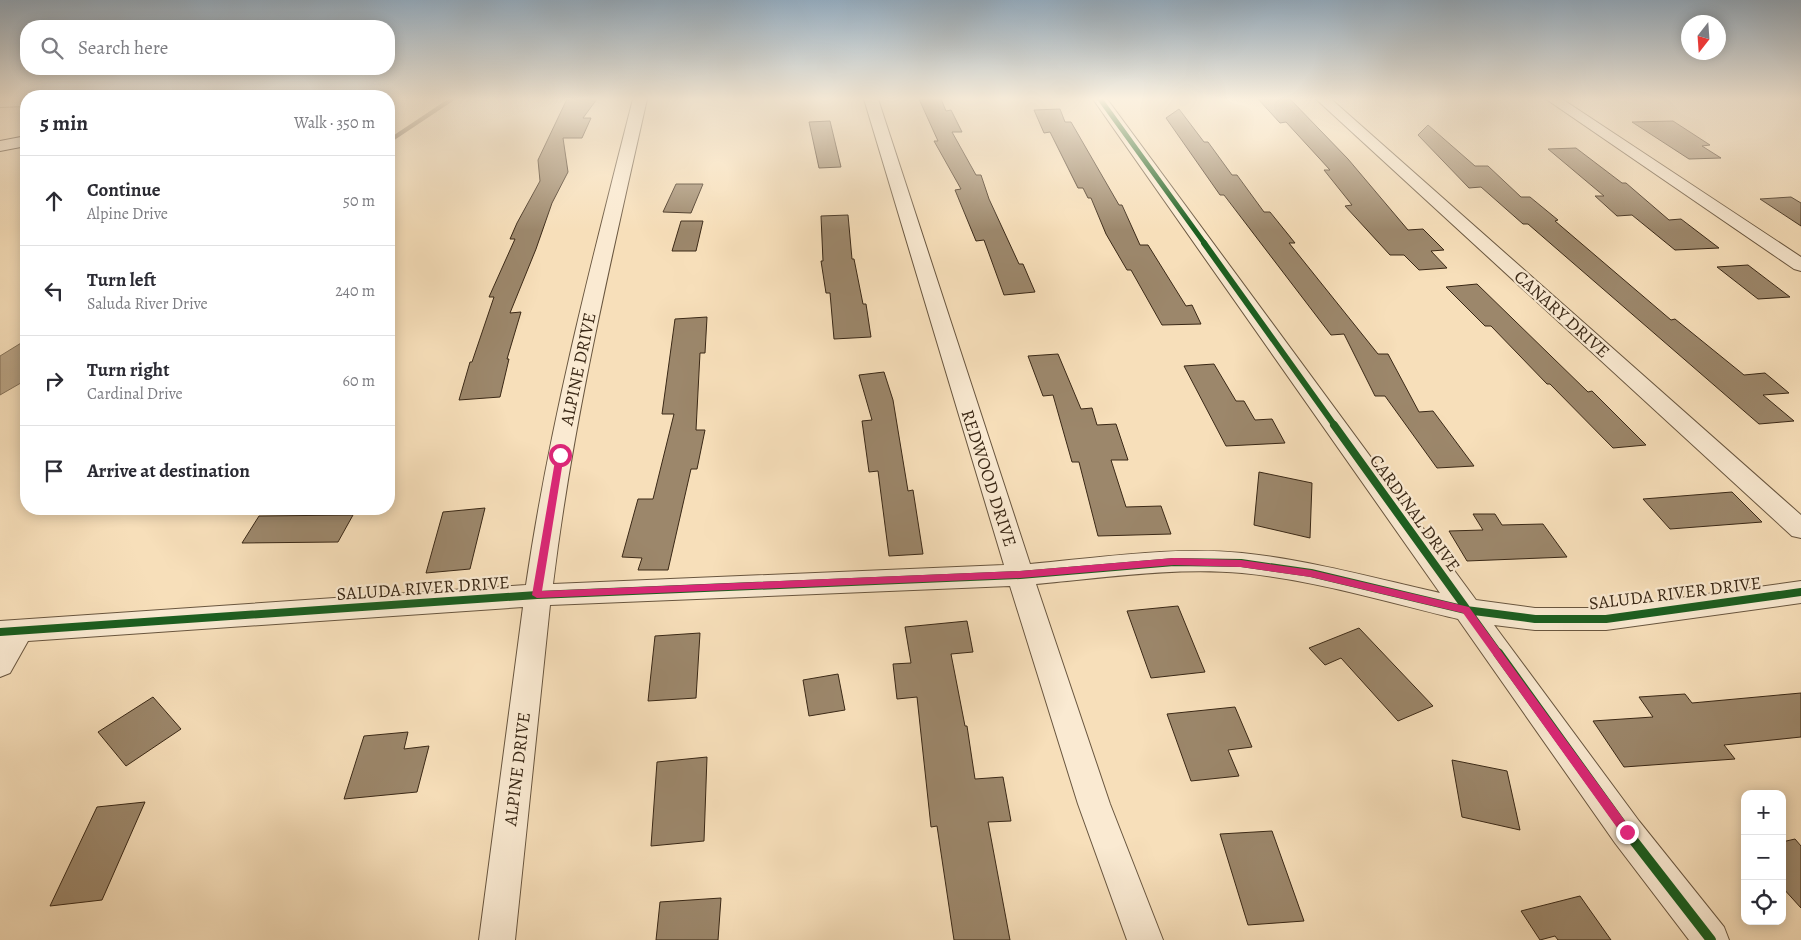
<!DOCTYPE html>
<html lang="en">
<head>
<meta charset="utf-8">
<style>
	:root { --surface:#fff; --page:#f7f7f7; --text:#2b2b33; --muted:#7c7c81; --line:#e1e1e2 }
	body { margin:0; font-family:Alegreya,serif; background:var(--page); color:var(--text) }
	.controls { position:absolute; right:15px; bottom:15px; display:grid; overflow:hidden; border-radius:10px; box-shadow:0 2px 12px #0003 }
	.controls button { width:45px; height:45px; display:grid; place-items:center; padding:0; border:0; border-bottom:1px solid var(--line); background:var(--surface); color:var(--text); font:25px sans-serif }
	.compass { position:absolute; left:1681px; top:15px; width:45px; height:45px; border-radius:50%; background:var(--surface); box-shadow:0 2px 12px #0003; rotate:197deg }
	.stop { position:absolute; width:15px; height:15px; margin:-11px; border:4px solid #db2777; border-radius:50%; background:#fff }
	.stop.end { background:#db2777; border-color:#fff; box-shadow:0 1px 5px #0008 }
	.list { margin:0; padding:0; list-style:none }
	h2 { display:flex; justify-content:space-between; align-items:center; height:65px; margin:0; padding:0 20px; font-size:21px }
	h2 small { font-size:16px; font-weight:400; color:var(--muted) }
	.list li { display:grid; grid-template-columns:32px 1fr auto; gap:15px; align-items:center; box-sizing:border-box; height:90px; padding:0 20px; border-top:1px solid var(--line) }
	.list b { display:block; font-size:19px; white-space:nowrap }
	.list p { margin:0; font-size:16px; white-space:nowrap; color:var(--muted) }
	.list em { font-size:16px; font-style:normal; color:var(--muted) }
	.icon { flex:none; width:28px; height:28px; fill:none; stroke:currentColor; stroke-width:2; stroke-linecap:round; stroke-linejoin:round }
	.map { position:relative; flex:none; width:1801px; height:940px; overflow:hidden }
	.search { position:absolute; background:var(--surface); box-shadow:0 2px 12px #0003; left:20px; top:20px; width:375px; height:55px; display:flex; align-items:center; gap:12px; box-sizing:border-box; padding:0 18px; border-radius:20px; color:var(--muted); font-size:19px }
	.panel { position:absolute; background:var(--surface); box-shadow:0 2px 12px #0003; left:20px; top:90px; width:375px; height:425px; border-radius:20px }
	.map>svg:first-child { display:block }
	.water { fill:#b7a182; stroke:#857157 }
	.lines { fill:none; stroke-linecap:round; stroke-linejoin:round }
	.stream { stroke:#857157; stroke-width:4.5 }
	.building { fill:#9c876b; stroke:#3a2816 }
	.street-casing { stroke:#69563f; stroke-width:2 }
	.secondary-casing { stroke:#3a2816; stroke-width:2 }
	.street { fill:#faead2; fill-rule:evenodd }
	.secondary { fill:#faead2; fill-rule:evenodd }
	.cycleway-far3-casing { stroke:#faead2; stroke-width:7 }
	.cycleway-far2-casing { stroke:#faead2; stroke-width:9 }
	.cycleway-far1-casing { stroke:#faead2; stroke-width:11 }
	.cycleway-casing { stroke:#faead2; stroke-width:13 }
	.cycleway-far3 { stroke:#1b5e20; stroke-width:5 }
	.cycleway-far2 { stroke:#1b5e20; stroke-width:6 }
	.cycleway-far1 { stroke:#1b5e20; stroke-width:8 }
	.cycleway { stroke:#1b5e20; stroke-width:10 }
	.route { fill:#db2777 }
	.labels { text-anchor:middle; stroke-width:4.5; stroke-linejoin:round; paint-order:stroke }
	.street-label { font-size:18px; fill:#3a2816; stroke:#faead2 }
</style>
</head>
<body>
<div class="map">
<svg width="1801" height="940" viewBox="0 0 1801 940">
	<rect width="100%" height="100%" fill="#f7dfba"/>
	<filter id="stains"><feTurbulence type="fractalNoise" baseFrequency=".004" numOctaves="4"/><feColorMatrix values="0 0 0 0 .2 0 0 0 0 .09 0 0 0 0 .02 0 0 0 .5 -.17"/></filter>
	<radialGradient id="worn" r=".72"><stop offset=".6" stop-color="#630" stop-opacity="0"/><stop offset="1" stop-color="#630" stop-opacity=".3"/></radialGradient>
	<path class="water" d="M26 340V380L0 395V356Z"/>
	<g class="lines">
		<path class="stream" d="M389 141 452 99"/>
	</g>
	<path class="building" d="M567 99H597L583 118H591L582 138H563L568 172 552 203 536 249 510 313 521 312 507 359H509L500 397 459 400 470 362H472L494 297H489L515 239H510L517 223 540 181 538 160Z
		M919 99H941L946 111 951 110 962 132H952L976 175H981L989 199 1019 264H1023L1035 292 1004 295 984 240 976 241 955 190 961 189 934 141H938Z
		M1258 99H1290L1348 159 1408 230 1423 229 1444 250 1431 251 1447 268 1419 270 1404 255H1390L1345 206 1352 205 1324 170H1330L1286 122 1280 123Z
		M1060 109 1065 122H1071L1119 205H1122L1140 245H1148L1186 306 1192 305 1201 324 1162 325 1131 270H1127L1106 234 1091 198H1088L1083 188H1078L1050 132 1044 133 1034 110Z
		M1179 109 1204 142H1208L1232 175H1237L1264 212H1270L1295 243H1289L1378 354H1388L1419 412 1433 411 1474 466 1437 468 1385 396H1375L1344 334 1331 335 1224 195H1220L1166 118Z
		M830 121 841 167 819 168 809 122Z
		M1673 121 1710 145 1702 146 1721 158 1689 159 1632 122Z
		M1428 125 1475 166H1488L1521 197H1530L1558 220 1555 221 1671 320 1675 319 1744 375 1765 373 1789 393 1763 395 1794 421 1759 424 1528 224H1523L1481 187 1469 188 1418 135Z
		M1576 148 1622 183H1626L1669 220 1681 219 1719 248 1675 250 1632 215 1617 216 1595 196H1604L1548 149Z
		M676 184H703L691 213 663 212Z
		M1791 197 1801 203V226L1760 199Z
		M848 215 852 259H854L863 304H866L871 337 834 339 830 293H826L821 261H823L821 216Z
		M681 221H703L696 251H672Z
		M1748 265 1790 297 1758 299 1717 267Z
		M1477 284 1588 392 1592 391 1646 445 1613 448 1550 384H1547L1491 326H1485L1446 287Z
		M707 317 705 353H700L696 430H705L697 469H691L668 570H638L642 558 622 557 638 499H653L674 414H662L675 319Z
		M1058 354 1081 409 1092 408 1097 425 1116 424 1128 460H1111L1126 507 1161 506 1171 534 1098 536 1079 462H1072L1053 395 1043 396 1028 356Z
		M1214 364 1236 401H1244L1255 420 1272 419 1285 443 1226 446 1184 366Z
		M884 372 893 400 908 491 913 490 923 554 889 556 878 471 869 472 862 421 872 420 859 375Z
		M1259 472 1312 483 1310 538 1254 525Z
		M1732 492 1762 522 1670 529 1643 499Z
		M485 508 470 569 426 573 443 512Z
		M1473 514H1495L1502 525 1543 524 1567 557 1467 561 1449 531 1483 530Z
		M353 515 338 542 242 543 259 516Z
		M1178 606 1205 672 1151 678 1127 611Z
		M967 621 973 652 951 654 965 726H967L975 779 1003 777 1011 821 988 822 1010 940H954L937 826 931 827 917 697 897 699 893 664 911 663 905 627Z
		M1359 628 1433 706 1398 721 1341 658 1325 665 1309 648Z
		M700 633 696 698 648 701 655 636Z
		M838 674 845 710 809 716 803 680Z
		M1801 693V737L1724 745 1735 759 1624 767 1593 721 1653 717 1639 697 1685 694 1692 703Z
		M153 697 181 729 126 766 98 732Z
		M1235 707 1252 747 1228 750 1239 776 1191 781 1167 714Z
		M408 732 404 749 429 746 417 792 344 799 364 736Z
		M707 757 704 841 651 846 657 762Z
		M1452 760 1507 771 1520 830 1462 817Z
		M145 802 102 900 50 906 97 807Z
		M1272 831 1304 921 1248 925 1220 834Z
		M1795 839 1801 846V908L1782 887V842Z
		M1580 896 1611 940H1558L1555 936 1540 940 1521 911Z
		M721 898 718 940H656L660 902Z"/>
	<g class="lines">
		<defs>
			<path id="street" d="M0 99H26V106L0 107Z
				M633 99H647C611 260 573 420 553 584L1004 565 864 99H878L1030 564C1100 558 1172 546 1242 553 1309 560 1374 578 1440 593L1093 99H1107L1476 600 1535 608H1606L1801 581V603L1606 630H1535L1494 625 1639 821 1724 927 1729 940H1689L1615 843 1458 619C1387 602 1315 580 1242 573 1174 567 1104 578 1036 584L1110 804 1163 940H1127L1078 804 1010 586 550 605 515 940H479L523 607 28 641 10 673 0 677V621L526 585C550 421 592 260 633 99Z
				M1316 99H1331L1801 515V538L1792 536Z
				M1546 99H1562L1801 257V271L1794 269Z"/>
			<path id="secondary" d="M26 136V146L0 151V141Z"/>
		</defs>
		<use href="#street" class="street-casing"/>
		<use href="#secondary" class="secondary-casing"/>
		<use href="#street" class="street"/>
		<use href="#secondary" class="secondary"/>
		<defs>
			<path id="cycleway-far3" d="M1100 99 1205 244"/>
			<path id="cycleway-far2" d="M1204 243 1335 426"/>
			<path id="cycleway-far1" d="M1334 425 1499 654
				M0 632 537 595 1020 575 1174 562 1241 563 1311 573 1466 610 1535 619H1606L1801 592"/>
			<path id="cycleway" d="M1498 653 1627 832 1711 940"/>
		</defs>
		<use href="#cycleway-far3" class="cycleway-far3-casing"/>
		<use href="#cycleway-far2" class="cycleway-far2-casing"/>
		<use href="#cycleway-far1" class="cycleway-far1-casing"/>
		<use href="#cycleway" class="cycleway-casing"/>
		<use href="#cycleway-far3" class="cycleway-far3"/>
		<use href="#cycleway-far2" class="cycleway-far2"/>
		<use href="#cycleway-far1" class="cycleway-far1"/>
		<use href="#cycleway" class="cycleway"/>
	</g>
	<linearGradient id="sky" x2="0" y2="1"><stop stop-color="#94acbf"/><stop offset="0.43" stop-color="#fbf1e0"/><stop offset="1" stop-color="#fbf1e0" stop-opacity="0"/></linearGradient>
	<rect width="1801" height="230" fill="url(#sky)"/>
	<path class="route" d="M560 452 564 455 542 591 1020 571 1174 558 1241 560 1311 570 1469 607 1633 832 1631 836 1627 838 1623 836 1463 613 1311 577 1241 567 1174 565 1020 578 537 598 532 595 556 455Z"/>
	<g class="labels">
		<g class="street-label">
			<text transform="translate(1562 314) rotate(42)" y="6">CANARY DRIVE</text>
			<text transform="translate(578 369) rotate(-78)" y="6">ALPINE DRIVE</text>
			<text transform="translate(989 478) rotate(72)" y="6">REDWOOD DRIVE</text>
			<text transform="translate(1415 513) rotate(54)" y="6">CARDINAL DRIVE</text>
			<text transform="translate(423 588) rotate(-4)" y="6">SALUDA RIVER DRIVE</text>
			<text transform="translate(1675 593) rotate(-7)" y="6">SALUDA RIVER DRIVE</text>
			<text transform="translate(517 769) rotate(-83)" y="6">ALPINE DRIVE</text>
		</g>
	</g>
	<rect width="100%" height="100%" filter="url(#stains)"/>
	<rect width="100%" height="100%" fill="url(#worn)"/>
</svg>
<div class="controls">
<button>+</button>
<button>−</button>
<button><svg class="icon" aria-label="locate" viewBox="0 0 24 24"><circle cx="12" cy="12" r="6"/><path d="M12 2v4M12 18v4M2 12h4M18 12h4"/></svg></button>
</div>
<svg class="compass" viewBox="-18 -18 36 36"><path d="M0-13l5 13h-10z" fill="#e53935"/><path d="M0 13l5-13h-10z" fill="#7c7c81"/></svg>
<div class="stop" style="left:560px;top:455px"></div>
<div class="stop end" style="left:1627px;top:832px"></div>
<div class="search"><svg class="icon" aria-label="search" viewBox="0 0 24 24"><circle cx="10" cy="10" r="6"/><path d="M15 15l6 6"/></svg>Search here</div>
<section class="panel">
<h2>5 min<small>Walk · 350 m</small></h2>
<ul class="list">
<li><svg class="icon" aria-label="ahead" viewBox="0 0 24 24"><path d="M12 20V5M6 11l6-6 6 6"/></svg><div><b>Continue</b><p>Alpine Drive</p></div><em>50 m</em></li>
<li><svg class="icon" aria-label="left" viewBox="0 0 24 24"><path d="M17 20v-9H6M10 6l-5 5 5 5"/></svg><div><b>Turn left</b><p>Saluda River Drive</p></div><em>240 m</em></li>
<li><svg class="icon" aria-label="right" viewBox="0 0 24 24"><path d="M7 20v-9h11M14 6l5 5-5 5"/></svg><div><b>Turn right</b><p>Cardinal Drive</p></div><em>60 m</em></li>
<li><svg class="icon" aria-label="arrive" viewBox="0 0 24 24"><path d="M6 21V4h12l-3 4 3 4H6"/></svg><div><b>Arrive at destination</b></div></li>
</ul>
</section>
</div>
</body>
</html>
